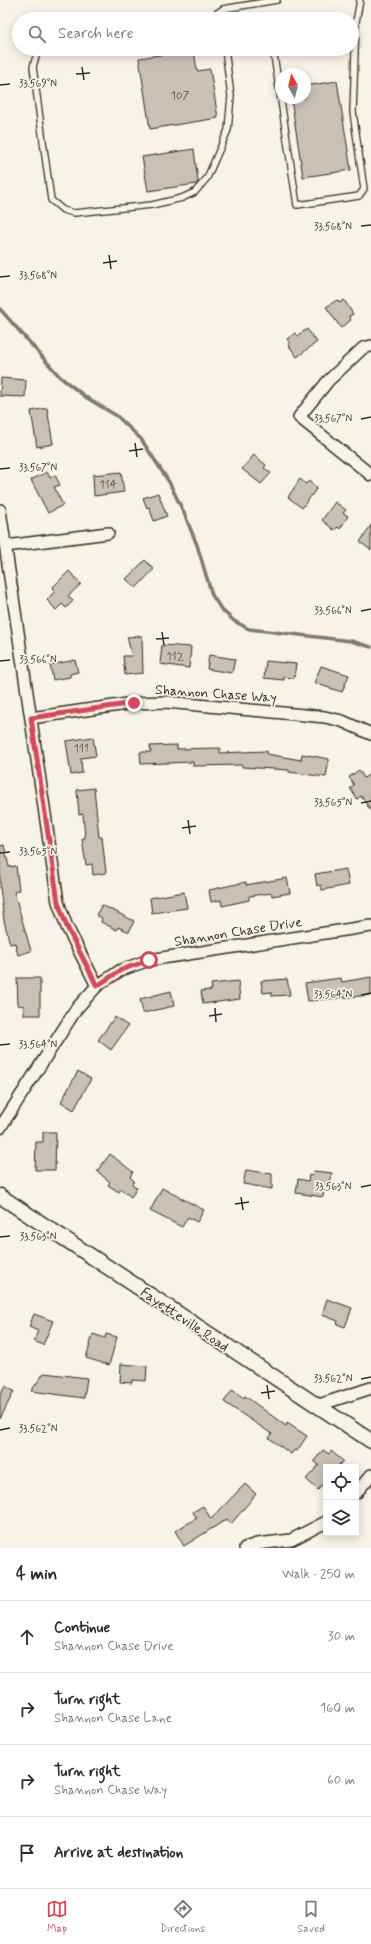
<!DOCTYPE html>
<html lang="en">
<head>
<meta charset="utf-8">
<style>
	:root { --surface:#fff; --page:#f2f2f3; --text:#2b2b33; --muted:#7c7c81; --line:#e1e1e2; --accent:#d1495b }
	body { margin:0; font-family:Mynerve,sans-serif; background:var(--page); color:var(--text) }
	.controls { position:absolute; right:12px; bottom:12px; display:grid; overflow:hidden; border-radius:0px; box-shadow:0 2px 10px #0003 }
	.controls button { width:36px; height:36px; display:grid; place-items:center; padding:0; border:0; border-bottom:1px solid var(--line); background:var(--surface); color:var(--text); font:20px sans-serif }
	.compass { position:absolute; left:275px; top:68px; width:36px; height:36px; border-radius:50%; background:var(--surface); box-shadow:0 2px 10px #0003; rotate:352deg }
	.stop { position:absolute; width:12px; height:12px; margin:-9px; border:3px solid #d1495b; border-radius:50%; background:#fff }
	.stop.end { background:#d1495b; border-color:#fff; box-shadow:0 1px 4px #0008 }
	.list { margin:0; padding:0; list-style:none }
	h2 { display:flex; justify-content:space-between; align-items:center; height:52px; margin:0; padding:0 16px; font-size:17px }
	h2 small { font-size:13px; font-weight:400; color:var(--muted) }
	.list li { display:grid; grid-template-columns:26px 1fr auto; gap:12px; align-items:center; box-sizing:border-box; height:72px; padding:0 16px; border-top:1px solid var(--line) }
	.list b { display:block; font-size:15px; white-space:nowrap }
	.list p { margin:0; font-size:13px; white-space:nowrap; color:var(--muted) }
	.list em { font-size:13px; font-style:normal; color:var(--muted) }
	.icon { flex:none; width:22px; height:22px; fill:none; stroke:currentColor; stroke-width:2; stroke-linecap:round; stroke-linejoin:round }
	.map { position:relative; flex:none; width:371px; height:1548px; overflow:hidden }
	.search { position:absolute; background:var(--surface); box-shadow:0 2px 10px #0003; left:12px; right:12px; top:12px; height:44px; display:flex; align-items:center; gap:10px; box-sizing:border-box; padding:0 14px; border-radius:22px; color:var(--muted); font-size:15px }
	.sheet { height:340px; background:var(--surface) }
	nav { display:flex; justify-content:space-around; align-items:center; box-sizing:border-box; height:56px; border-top:1px solid var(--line); background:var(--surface); font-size:11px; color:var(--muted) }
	nav a { display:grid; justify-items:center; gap:2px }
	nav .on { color:var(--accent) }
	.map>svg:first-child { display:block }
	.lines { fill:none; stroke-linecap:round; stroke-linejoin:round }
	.stream { stroke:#84786c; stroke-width:3.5 }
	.building { fill:#c8c1b6; stroke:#3b2a1e }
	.service-casing { stroke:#3b2a1e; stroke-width:8 }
	.minor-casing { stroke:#3b2a1e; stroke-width:14 }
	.tertiary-casing { stroke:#3b2a1e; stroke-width:17 }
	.service { stroke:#f7f3e8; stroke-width:5.5 }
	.minor { stroke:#f7f3e8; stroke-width:11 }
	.tertiary { stroke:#f7f3e8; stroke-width:14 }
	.route { stroke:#d1495b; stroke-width:5 }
	.ticks { fill:none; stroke:#3b2a1e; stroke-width:1.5 }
	.labels { text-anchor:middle; stroke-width:3.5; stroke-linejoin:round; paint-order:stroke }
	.number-label { font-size:12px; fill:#5e5044 }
	.street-label { font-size:14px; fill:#3b2a1e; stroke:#f7f3e8 }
	.ticks-label { font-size:10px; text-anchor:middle; fill:#3b2a1e; stroke:#f7f3e8; stroke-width:3.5; stroke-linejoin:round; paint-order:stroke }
</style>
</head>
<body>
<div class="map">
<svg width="371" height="1548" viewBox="0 0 371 1548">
	<rect width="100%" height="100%" fill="#f7f3e8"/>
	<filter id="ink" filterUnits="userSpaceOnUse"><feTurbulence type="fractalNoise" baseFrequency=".025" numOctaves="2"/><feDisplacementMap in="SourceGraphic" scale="8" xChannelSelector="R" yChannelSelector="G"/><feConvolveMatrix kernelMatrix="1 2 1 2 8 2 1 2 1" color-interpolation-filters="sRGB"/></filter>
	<g filter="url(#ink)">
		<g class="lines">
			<path class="stream" d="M0 309 60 377 87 398 117 416 141 439 169 482 184 513 197 545 212 595 221 609 234 621 249 629 351 641 371 647"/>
		</g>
		<path class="building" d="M194 50 197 71 210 69 218 118 150 129 139 58Z
			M337 81 351 170 303 177 291 98H305V86Z
			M194 149 198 182 196 184 148 191 142 157Z
			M337 300 340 303 344 300 353 314 349 316 351 320 341 328 326 307Z
			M307 329 317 342 297 357 288 344 290 343 287 339 295 333 297 336Z
			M1 378 26 380 25 397 0 396Z
			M47 408 53 444 37 447 31 411Z
			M254 455 266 465 264 468 271 473 261 484 242 469Z
			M47 472 50 478 55 475 60 485 54 487 63 505 48 513 31 480Z
			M121 472 124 492 94 496 93 475Z
			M300 479 306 484 309 481 317 488 302 508 288 497Z
			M158 493 167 516 154 521 149 507 147 508 143 498Z
			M335 502 346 510 343 513 348 516 340 529 338 527 334 530 322 520Z
			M371 525V550L360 542Z
			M145 560 154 569 136 588 126 579Z
			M69 571 81 584 68 596 73 601 66 608 62 604 56 610 47 600 55 591 52 588Z
			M142 636 143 673 125 675 123 656H132L127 637Z
			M162 645 191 647 189 668 160 664Z
			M209 655 235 659 232 673 207 669Z
			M75 660 78 672 70 674V677L53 680 50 665Z
			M266 661 296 664 294 678 284 677V680L264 678Z
			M321 666 349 675 342 692 314 683Z
			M93 737 96 756 81 758 82 773 71 775 66 741Z
			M177 745V749L220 748V753L267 751V754L301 760 302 754 329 759 326 777 289 772V770L242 767V765L193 766V762L141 764 140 752H151L150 746Z
			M359 770 364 778 371 773V811L361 796 357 799 350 788 354 785 349 777Z
			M94 788 99 837H102L106 873 93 875 92 864 86 865 82 839 85 838 83 814 79 815 77 790Z
			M4 845 9 867 16 866 19 890 14 892 31 951 18 955 15 943 10 944 4 921 0 887V846Z
			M346 869 349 885 322 890 321 885 317 886 315 874Z
			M287 878 290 893 272 896V893L249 896V900L222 906 221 900 211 902 209 890 246 882V885Z
			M184 892 187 908 152 913 150 898Z
			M102 905 134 921 129 932 118 927 117 930 101 922 102 918 96 915Z
			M371 977V995L308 1001 305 983 341 978 342 982Z
			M17 978H40V1015H24V1006L18 1005Z
			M287 979 290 995 272 996V992L263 993 261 981Z
			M238 981 240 999 203 1004 201 991 212 990 211 984Z
			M171 991 174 1006 143 1013 140 999Z
			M115 1017 128 1026 111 1050 98 1040Z
			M78 1071 91 1079 74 1110 61 1102Z
			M43 1132H56L55 1170H35L36 1142H43Z
			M110 1154 133 1172 130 1177 134 1181 132 1184 137 1188 131 1197 121 1189 119 1192 108 1185 110 1182 97 1171Z
			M246 1170 272 1174V1189L243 1184Z
			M314 1171 332 1173 329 1189H324L323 1197 296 1193 298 1179 308 1181 309 1175 313 1176Z
			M162 1188 204 1210 197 1222 188 1217 182 1227 150 1211Z
			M327 1299 352 1308 345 1327 337 1324 338 1321 322 1315Z
			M34 1314 53 1321 43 1345 34 1341 38 1331 29 1327Z
			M93 1334 105 1338 106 1334 117 1337 109 1365 86 1358Z
			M121 1364 147 1366 146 1381 132 1380V1383L120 1382Z
			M44 1373 87 1378 84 1398 31 1391Z
			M5 1386 14 1391 0 1419V1396Z
			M232 1390 244 1398 245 1396 286 1426 287 1423 307 1436 297 1451 294 1450 291 1454 269 1438 272 1434 224 1402Z
			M323 1450 329 1454 331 1451 343 1461 337 1467H326V1480L318 1490 306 1479 319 1465 314 1461Z
			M245 1484 256 1494 231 1524 227 1519 184 1546 175 1531 197 1518 193 1512 203 1506 211 1519Z"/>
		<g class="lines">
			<defs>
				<path id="service" d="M223 9V19
					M208 19 223 9 277 0
					M46 49 37 53 33 67 51 200 63 210 74 213 152 205 182 198 195 192 207 178 228 130 231 96 225 49
					M273 49 297 205 359 196 364 189 353 112 356 22 360 0"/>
				<path id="minor" d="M371 346 363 348 328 381 299 417 371 475
					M0 510 58 902 67 927 97 986
					M6 546 108 533
					M31 718 134 703 166 702 325 717 342 721 371 734
					M0 1128 77 1008 97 986 121 970 149 960 371 926
					M316 1406 371 1388
					M356 1493 371 1475
					M245 1548 257 1544 291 1540 326 1522"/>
				<path id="tertiary" d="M0 1196 371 1441"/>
			</defs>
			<use href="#service" class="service-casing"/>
			<use href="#minor" class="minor-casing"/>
			<use href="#tertiary" class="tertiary-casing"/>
			<use href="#service" class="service"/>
			<use href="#minor" class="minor"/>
			<use href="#tertiary" class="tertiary"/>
		</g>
	</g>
	<g class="lines" filter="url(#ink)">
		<path class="route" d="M134 703 31 718 58 902 67 927 97 986 121 970 149 960"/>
	</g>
	<path class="ticks" d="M82 67 84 80M76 74 90 73M0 85 10 84M361 226 371 225M109 255 111 269M103 263 117 261M0 277 10 276M361 419 371 417M135 443 137 457M129 451 143 449M0 469 10 468M361 611 371 609M162 632 164 645M156 639 169 638M0 661 10 660M361 803 371 801M188 820 190 834M182 828 196 826M0 853 10 852M361 995 371 993M215 1008 216 1022M209 1016 222 1014M0 1045 10 1044M361 1187 371 1185M241 1197 243 1210M235 1204 249 1202M0 1237 10 1236M361 1379 371 1377M267 1385 269 1399M261 1393 275 1391M0 1430 10 1428"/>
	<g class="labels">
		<g class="number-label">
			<text x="180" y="99">107</text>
			<text x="108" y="488">114</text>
			<text x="175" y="660">112</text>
			<text x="81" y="752">111</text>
		</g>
		<g class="street-label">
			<text transform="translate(216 693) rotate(4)" y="5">Shannon Chase Way</text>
			<text transform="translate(238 931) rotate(-9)" y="5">Shannon Chase Drive</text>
			<text transform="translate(185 1319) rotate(34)" y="5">Fayetteville Road</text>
		</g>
	</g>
	<g class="ticks-label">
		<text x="38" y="87">33.569°N</text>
		<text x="333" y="230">33.568°N</text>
		<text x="38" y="279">33.568°N</text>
		<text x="333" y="422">33.567°N</text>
		<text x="38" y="471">33.567°N</text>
		<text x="333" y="614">33.566°N</text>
		<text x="38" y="663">33.566°N</text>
		<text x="333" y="806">33.565°N</text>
		<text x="38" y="855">33.565°N</text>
		<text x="333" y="998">33.564°N</text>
		<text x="38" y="1048">33.564°N</text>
		<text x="333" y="1190">33.563°N</text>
		<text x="38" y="1240">33.563°N</text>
		<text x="333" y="1382">33.562°N</text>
		<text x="38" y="1432">33.562°N</text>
	</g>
</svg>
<div class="controls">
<button><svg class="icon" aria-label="locate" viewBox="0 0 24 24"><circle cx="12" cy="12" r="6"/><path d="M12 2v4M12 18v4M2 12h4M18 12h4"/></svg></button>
<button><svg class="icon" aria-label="layers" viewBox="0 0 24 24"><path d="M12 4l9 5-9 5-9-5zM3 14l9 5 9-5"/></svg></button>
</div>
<svg class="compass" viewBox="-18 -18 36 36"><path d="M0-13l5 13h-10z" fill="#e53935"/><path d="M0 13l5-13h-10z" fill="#7c7c81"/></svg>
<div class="stop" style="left:149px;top:960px"></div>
<div class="stop end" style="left:134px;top:703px"></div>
<div class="search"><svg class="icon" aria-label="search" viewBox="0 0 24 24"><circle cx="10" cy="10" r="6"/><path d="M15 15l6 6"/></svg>Search here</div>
</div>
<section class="sheet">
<h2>4 min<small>Walk · 250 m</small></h2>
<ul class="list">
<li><svg class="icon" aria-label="ahead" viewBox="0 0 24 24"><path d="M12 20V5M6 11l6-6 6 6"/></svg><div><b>Continue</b><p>Shannon Chase Drive</p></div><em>30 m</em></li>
<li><svg class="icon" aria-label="right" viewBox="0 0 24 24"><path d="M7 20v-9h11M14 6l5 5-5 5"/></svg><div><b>Turn right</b><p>Shannon Chase Lane</p></div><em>160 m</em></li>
<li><svg class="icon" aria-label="right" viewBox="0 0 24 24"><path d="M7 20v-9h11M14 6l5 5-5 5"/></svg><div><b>Turn right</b><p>Shannon Chase Way</p></div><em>60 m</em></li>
<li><svg class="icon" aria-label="arrive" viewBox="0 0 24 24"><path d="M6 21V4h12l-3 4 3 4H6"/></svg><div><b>Arrive at destination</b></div></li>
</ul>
</section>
<nav>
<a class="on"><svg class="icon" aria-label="map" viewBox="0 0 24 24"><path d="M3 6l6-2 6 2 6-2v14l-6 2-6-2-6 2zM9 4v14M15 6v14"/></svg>Map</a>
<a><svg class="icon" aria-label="directions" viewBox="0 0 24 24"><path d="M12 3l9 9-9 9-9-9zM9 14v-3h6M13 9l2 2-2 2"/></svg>Directions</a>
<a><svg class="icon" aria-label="saved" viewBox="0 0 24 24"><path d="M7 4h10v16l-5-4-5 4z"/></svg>Saved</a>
</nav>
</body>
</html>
